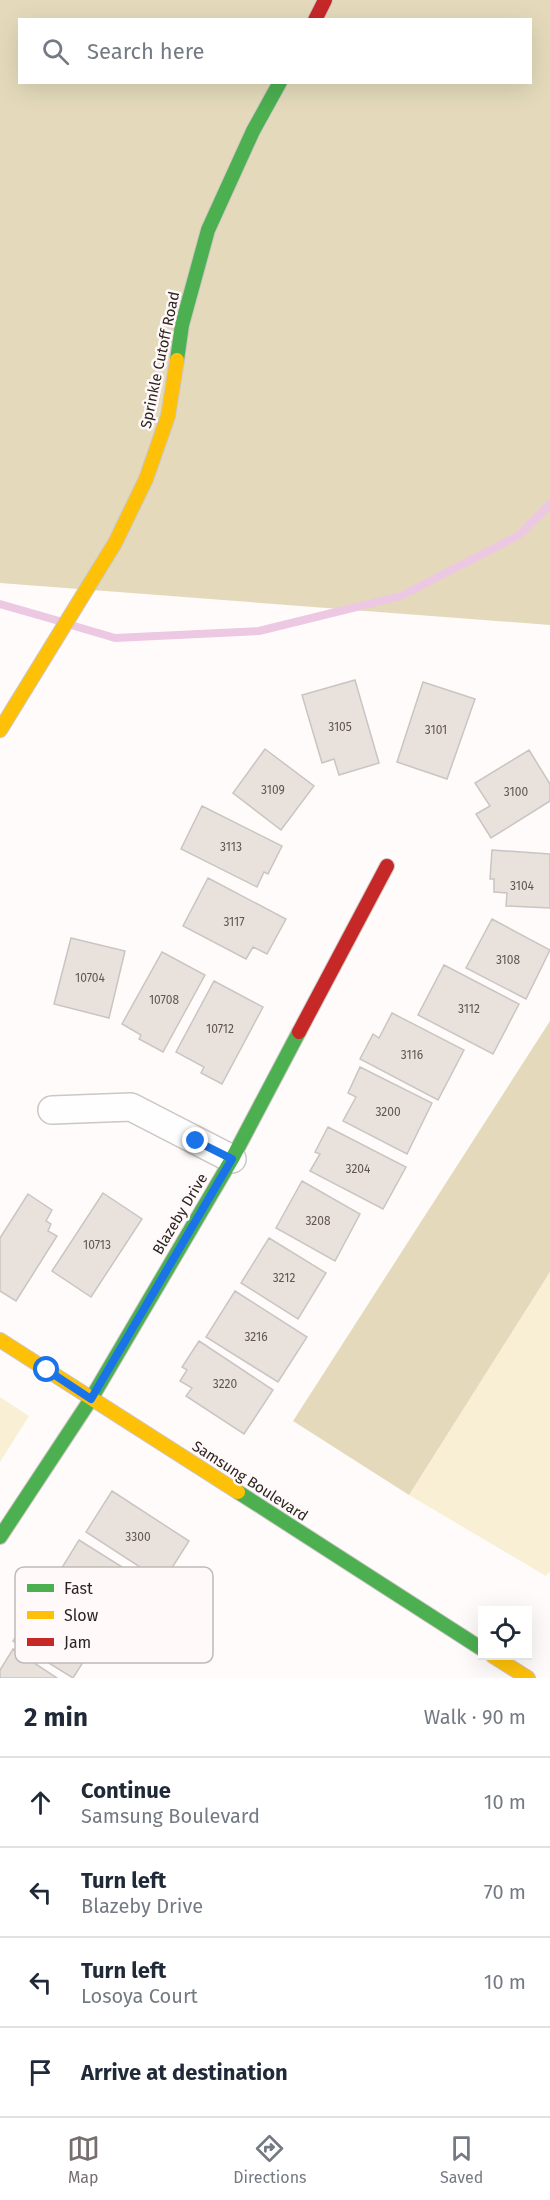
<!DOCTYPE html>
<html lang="en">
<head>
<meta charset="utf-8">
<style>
	:root { --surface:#fff; --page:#f6f6f7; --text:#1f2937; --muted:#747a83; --line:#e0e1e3; --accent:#766f6d }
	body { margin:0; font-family:"Fira Sans",sans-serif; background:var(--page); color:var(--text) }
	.controls { position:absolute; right:18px; bottom:18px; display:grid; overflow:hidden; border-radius:0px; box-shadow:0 6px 24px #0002 }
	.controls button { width:54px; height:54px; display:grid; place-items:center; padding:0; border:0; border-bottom:2px solid var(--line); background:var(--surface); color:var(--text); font:30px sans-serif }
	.stop { position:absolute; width:18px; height:18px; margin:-14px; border:4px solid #1a73e8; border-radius:50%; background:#fff }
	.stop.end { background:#1a73e8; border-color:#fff; box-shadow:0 2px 6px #0008 }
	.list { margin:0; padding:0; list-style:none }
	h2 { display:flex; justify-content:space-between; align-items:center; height:78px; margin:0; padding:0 24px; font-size:26px }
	h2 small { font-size:20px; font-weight:400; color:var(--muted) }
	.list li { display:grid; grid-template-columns:39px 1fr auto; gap:18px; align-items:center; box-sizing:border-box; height:90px; padding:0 24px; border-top:2px solid var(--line) }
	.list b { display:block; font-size:22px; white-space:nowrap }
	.list p { margin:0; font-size:20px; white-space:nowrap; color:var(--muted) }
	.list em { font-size:20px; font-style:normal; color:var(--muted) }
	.icon { flex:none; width:33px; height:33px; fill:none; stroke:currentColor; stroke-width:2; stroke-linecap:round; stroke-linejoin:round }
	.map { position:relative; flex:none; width:550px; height:1678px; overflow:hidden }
	.search { position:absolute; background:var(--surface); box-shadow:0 6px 24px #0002; left:18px; right:18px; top:18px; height:66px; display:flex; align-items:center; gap:15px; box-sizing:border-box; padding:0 21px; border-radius:0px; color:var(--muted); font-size:22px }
	.sheet { height:438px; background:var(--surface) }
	nav { display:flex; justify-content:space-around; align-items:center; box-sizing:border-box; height:84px; border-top:2px solid var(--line); background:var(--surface); font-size:16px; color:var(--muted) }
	nav a { display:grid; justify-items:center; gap:3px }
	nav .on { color:var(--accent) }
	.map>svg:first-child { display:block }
	.green { fill:#f8efd4 }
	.forest { fill:#e4dabb; fill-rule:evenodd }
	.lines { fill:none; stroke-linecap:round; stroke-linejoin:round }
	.stream { stroke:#ecc8e2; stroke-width:8 }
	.building { fill:#e8e1dc; stroke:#cac5c2; stroke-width:1.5 }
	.street-casing { stroke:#ccc6c4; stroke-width:30 }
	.fast-casing { stroke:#ccc6c4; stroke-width:16 }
	.slow-casing { stroke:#ccc6c4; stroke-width:16 }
	.jam-casing { stroke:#ccc6c4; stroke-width:16 }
	.street { stroke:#fffefe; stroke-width:27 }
	.fast { stroke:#4caf50; stroke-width:14 }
	.slow { stroke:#ffc107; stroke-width:14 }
	.jam { stroke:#c62828; stroke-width:14 }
	.route { stroke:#1a73e8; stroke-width:8 }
	.labels { text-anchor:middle; stroke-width:5; stroke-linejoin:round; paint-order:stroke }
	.number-label { font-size:12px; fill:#5f5653 }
	.street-label { font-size:15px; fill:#2d2421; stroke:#fffaf9 }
	.key { fill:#fffaf9; stroke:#c0bab8; stroke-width:1.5 }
	.key-label { font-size:16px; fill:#2d2421 }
</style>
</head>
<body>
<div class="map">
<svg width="550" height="1678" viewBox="0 0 550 1678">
	<rect width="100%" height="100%" fill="#fefbfa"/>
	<path class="green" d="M550 1272V1571L546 1576 409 1495Z
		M0 1397 29 1416 0 1462Z"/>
	<path class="forest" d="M0 0H550V625L0 583ZM20 20H530V82H20Z
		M550 1021V1272L409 1495 293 1421Z"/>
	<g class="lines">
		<path class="stream" d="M0 604 59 621
			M71 625 115 638 259 631 401 596 519 535 550 504"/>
	</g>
	<path class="building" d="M355 680 379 763 339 775 334 759 322 763 302 695Z
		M423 682 475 699 447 779 397 762Z
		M265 749 314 786 281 830 233 793Z
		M529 750 550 784V801L491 838 476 814 490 806 475 783Z
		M202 806 282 846 268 874 264 872 257 887 181 849Z
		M492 850 550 854V908L506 906 507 893 494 892V879H490Z
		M208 878 286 919 267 954 253 947 246 959 183 926Z
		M492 919 550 950 526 999 466 968Z
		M71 938 125 951 109 1018 54 1004Z
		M162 952 205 975 163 1052 139 1039 141 1035 122 1024Z
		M444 965 519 1004 493 1054 418 1015Z
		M214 981 263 1007 222 1084 201 1073 204 1067 176 1052Z
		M392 1013 464 1050 438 1100 360 1059 373 1034 379 1038Z
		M360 1067 432 1103 407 1154 343 1121 356 1097 348 1093Z
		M328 1127 406 1167 383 1209 310 1171 320 1154 315 1152Z
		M302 1181 360 1214 335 1261 276 1228Z
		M103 1193 142 1219 91 1297 52 1271Z
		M28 1194 52 1210 46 1221 51 1224 48 1231 57 1236 16 1301 0 1291V1238Z
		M269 1238 326 1273 298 1319 241 1283Z
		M235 1291 307 1337 278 1382 206 1337Z
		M199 1341 273 1390 244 1434 186 1396 192 1388 180 1381 187 1370 182 1367Z
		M112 1491 189 1541 163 1582 86 1532Z
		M79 1540 146 1582 116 1629 50 1587Z
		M44 1594 103 1631 73 1678 13 1641Z
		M13 1649 57 1678H0V1670Z"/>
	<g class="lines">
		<defs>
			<path id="street" d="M52 1110 131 1107 232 1159"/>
			<path id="fast" d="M177 360 182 325 208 230 253 131 280 82
				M238 1492 482 1649
				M0 1537 91 1399 232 1159 299 1032"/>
			<path id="slow" d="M0 730 115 543 146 479 168 416 177 360
				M0 1340 238 1492
				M493 1656 528 1678"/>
			<path id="jam" d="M315 20 325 0
				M299 1032 387 866"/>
		</defs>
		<use href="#street" class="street-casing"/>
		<use href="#fast" class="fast-casing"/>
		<use href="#slow" class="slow-casing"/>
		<use href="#jam" class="jam-casing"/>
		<use href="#street" class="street"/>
		<use href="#fast" class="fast"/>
		<use href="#slow" class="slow"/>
		<use href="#jam" class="jam"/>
	</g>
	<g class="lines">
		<path class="route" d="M47 1370 91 1399 232 1159 196 1141"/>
	</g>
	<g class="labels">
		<g class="number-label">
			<text x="340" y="731">3105</text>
			<text x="436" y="734">3101</text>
			<text x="273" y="794">3109</text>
			<text x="516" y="796">3100</text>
			<text x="231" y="851">3113</text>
			<text x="522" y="890">3104</text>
			<text x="234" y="926">3117</text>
			<text x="508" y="964">3108</text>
			<text x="90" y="982">10704</text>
			<text x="164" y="1004">10708</text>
			<text x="469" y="1013">3112</text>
			<text x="220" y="1033">10712</text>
			<text x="412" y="1059">3116</text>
			<text x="388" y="1116">3200</text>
			<text x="358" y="1173">3204</text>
			<text x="318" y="1225">3208</text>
			<text x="97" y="1249">10713</text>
			<text x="284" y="1282">3212</text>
			<text x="256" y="1341">3216</text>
			<text x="225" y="1388">3220</text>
			<text x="138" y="1541">3300</text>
		</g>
		<g class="street-label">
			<text transform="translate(160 360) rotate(-78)" y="5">Sprinkle Cutoff Road</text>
			<text transform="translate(180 1214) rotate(-59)" y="5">Blazeby Drive</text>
			<text transform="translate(250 1481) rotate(33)" y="5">Samsung Boulevard</text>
		</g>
	</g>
	<rect x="15" y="1567" width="198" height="96" rx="9" class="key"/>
	<rect x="27" y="1584" width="27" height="8" fill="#4caf50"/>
	<rect x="27" y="1611" width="27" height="8" fill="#ffc107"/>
	<rect x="27" y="1638" width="27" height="8" fill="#c62828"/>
	<g class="key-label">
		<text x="64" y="1594">Fast</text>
		<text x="64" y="1621">Slow</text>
		<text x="64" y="1648">Jam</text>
	</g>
</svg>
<div class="controls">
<button><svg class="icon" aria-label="locate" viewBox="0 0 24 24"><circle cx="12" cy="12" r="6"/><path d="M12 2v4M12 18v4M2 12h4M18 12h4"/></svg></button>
</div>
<div class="stop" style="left:47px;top:1370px"></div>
<div class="stop end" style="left:196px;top:1141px"></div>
<div class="search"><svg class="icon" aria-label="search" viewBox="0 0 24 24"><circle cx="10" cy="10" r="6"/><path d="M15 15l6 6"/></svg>Search here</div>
</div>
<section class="sheet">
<h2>2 min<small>Walk · 90 m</small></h2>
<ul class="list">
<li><svg class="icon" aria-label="ahead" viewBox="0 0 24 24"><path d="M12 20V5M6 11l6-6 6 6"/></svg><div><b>Continue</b><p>Samsung Boulevard</p></div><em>10 m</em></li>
<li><svg class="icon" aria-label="left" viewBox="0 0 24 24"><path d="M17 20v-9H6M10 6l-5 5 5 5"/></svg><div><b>Turn left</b><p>Blazeby Drive</p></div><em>70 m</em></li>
<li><svg class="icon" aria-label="left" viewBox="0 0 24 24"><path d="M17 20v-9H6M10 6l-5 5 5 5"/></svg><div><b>Turn left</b><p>Losoya Court</p></div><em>10 m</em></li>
<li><svg class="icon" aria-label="arrive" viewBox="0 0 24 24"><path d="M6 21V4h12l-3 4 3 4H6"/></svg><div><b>Arrive at destination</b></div></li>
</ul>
</section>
<nav>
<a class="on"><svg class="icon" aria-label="map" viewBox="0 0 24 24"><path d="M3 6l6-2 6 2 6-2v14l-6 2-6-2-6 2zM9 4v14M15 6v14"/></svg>Map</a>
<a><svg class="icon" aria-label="directions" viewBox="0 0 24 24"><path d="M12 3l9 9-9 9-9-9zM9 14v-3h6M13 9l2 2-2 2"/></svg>Directions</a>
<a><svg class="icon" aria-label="saved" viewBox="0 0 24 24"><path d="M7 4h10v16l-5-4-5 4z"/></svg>Saved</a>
</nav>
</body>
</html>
